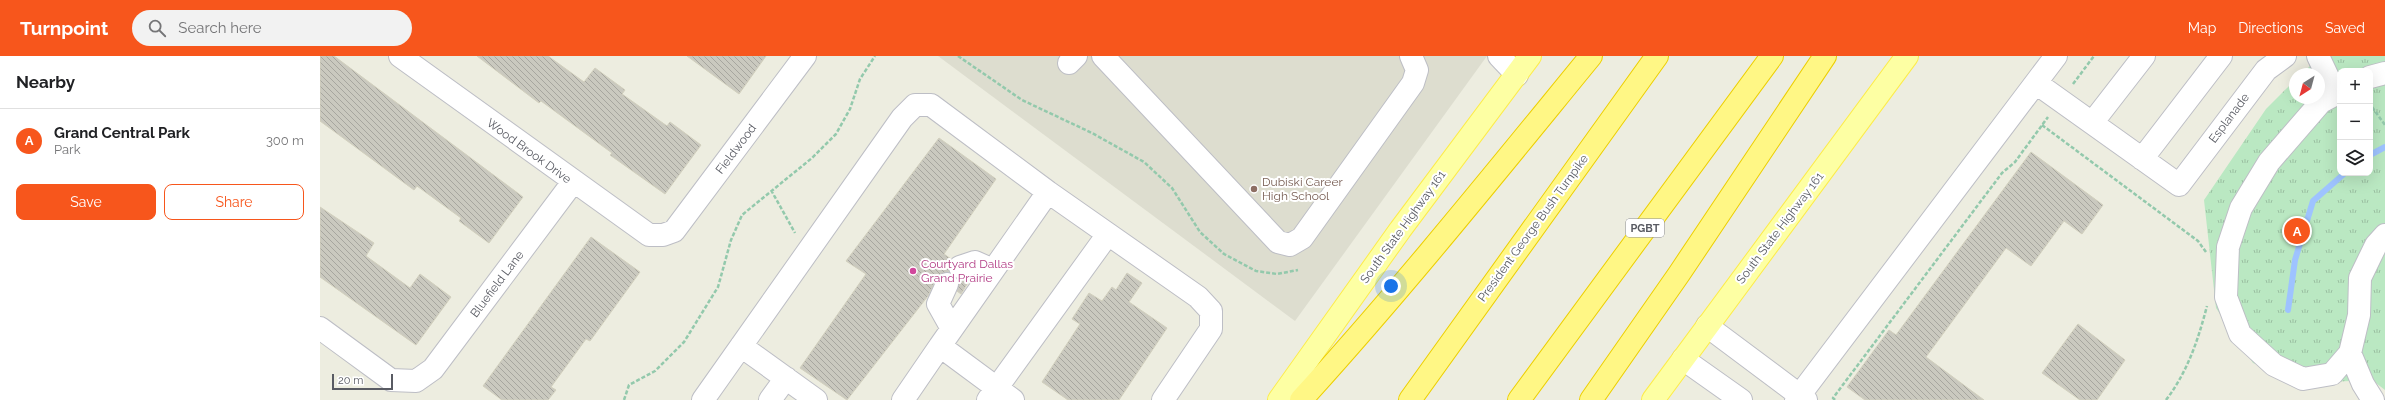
<!DOCTYPE html>
<html lang="en">
<head>
<meta charset="utf-8">
<style>
	:root { --surface:#fff; --page:#f2f2f2; --text:#202124; --muted:#757577; --line:#e0e0e0; --accent:#f7561c }
	body { margin:0; font-family:Raleway,sans-serif; background:var(--page); color:var(--text) }
	.controls { position:absolute; right:12px; top:12px; display:grid; overflow:hidden; border-radius:8px; box-shadow:0 4px 16px #0002 }
	.controls button { width:36px; height:36px; display:grid; place-items:center; padding:0; border:0; border-bottom:1px solid var(--line); background:var(--surface); color:var(--text); font:20px sans-serif }
	.compass { position:absolute; left:1969px; top:12px; width:36px; height:36px; border-radius:50%; background:var(--surface); box-shadow:0 4px 16px #0002; rotate:216deg }
	.scale { position:absolute; left:12px; bottom:10px; width:61px; box-sizing:border-box; padding-left:4px; border:2px solid #595b63; border-top:0; font-size:11px; line-height:14px; white-space:nowrap; color:#595b63; -webkit-text-stroke:3px #fff; paint-order:stroke }
	.you { position:absolute; left:1071px; top:230px; width:14px; height:14px; margin:-10px; border:3px solid #fff; border-radius:50%; background:#1a73e8; box-shadow:0 0 0 6px #1a73e833 }
	.badge { display:grid; place-items:center; width:26px; height:26px; border-radius:50%; background:var(--accent); color:#fff; font-size:13px; font-weight:700 }
	.pin { position:absolute; translate:-50% -50%; border:2px solid #fff; box-shadow:0 1px 4px #0006 }
	.list { margin:0; padding:0; list-style:none }
	h2 { display:flex; justify-content:space-between; align-items:center; height:52px; margin:0; padding:0 16px; font-size:17px }
	h2 small { font-size:13px; font-weight:400; color:var(--muted) }
	.list li { display:grid; grid-template-columns:26px 1fr auto; gap:12px; align-items:center; box-sizing:border-box; height:64px; padding:0 16px; border-top:1px solid var(--line) }
	.list b { display:block; font-size:15px; white-space:nowrap }
	.list p { margin:0; font-size:13px; white-space:nowrap; color:var(--muted) }
	.list em { font-size:13px; font-style:normal; color:var(--muted) }
	.actions { display:flex; gap:8px; padding:12px 16px }
	.actions a { flex:1; padding:9px 0; border:1px solid var(--accent); border-radius:8px; text-align:center; font-size:14px; color:var(--accent) }
	.actions .main { background:var(--accent); color:#fff }
	.icon { flex:none; width:22px; height:22px; fill:none; stroke:currentColor; stroke-width:2; stroke-linecap:round; stroke-linejoin:round }
	.map { position:relative; flex:none; width:2065px; height:344px; overflow:hidden }
	header { display:flex; align-items:center; gap:24px; box-sizing:border-box; height:56px; padding:0 20px; background:var(--accent); color:#fff }
	header strong { font-size:19px }
	nav { display:flex; gap:22px; margin-inline-start:auto; font-size:14px }
	.search { width:280px; height:36px; background:var(--page); display:flex; align-items:center; gap:10px; box-sizing:border-box; padding:0 14px; border-radius:22px; color:var(--muted); font-size:15px }
	main { display:flex }
	aside { flex:1; background:var(--surface) }
	.map>svg:first-child { display:block }
	.education { fill:#ddddcf }
	.park { fill:url(#park-tufts); fill-rule:evenodd }
	.lines { fill:none; stroke-linecap:round; stroke-linejoin:round }
	.stream { stroke:#9ec3ff; stroke-width:6 }
	.building { fill:url(#building-back-hatch); stroke:#d2d0be }
	.minor-casing { stroke:#bdbec5; stroke-width:24 }
	.major-casing { stroke:#fdec49; stroke-width:24 }
	.highway-casing { stroke:#edcf00; stroke-width:24 }
	.path { stroke:#93c9ac; stroke-width:2.5; stroke-dasharray:4 2; stroke-linecap:butt }
	.minor { stroke:#fff; stroke-width:22 }
	.major { stroke:#fdffa3; stroke-width:22 }
	.highway { stroke:#fff785; stroke-width:22 }
	.education-dot { fill:#8d6e63; stroke:#fff; stroke-width:1.5 }
	.hotel-dot { fill:#d1479c; stroke:#fff; stroke-width:1.5 }
	.labels { text-anchor:middle; stroke-width:4; stroke-linejoin:round; paint-order:stroke }
	.shield { fill:#fff; stroke:#8b8c92; stroke-width:1 }
	.shield-label { font-size:11px; font-weight:bold; fill:#595b63 }
	.street-label { font-size:12px; fill:#595b63; stroke:#fff }
	.education-label { font-size:12px; fill:#785e54; stroke:#fff; text-anchor:start }
	.hotel-label { font-size:12px; fill:#b23c85; stroke:#fff; text-anchor:start }
</style>
</head>
<body>
<header>
<strong>Turnpoint</strong>
<div class="search"><svg class="icon" aria-label="search" viewBox="0 0 24 24"><circle cx="10" cy="10" r="6"/><path d="M15 15l6 6"/></svg>Search here</div>
<nav><a>Map</a><a>Directions</a><a>Saved</a></nav>
</header>
<main>
<aside>
<h2>Nearby<small></small></h2>
<ul class="list">
<li><span class="badge">A</span><div><b>Grand Central Park</b><p>Park</p></div><em>300 m</em></li>
</ul>
<div class="actions"><a class="main">Save</a><a>Share</a></div>
</aside>
<div class="map">
<svg width="2065" height="344" viewBox="0 0 2065 344">
	<defs>
		<pattern id="park-tufts" width="24" height="20" patternUnits="userSpaceOnUse"><rect width="24" height="20" fill="#bae8c2"/><path d="M3 7l-1-3M5 7V3M7 7l1-3M15 17l-1-3M17 17v-4M19 17l1-3" fill="none" stroke="#9abfa1"/></pattern>
		<pattern id="building-back-hatch" width="6" height="6" patternUnits="userSpaceOnUse"><rect width="6" height="6" fill="#cac9bf"/><path d="M-1 5l2 2M0 0l6 6M5-1l2 2" fill="none" stroke="#a7a69f"/></pattern>
	</defs>
	<rect width="100%" height="100%" fill="#edede0"/>
	<path class="education" d="M618 0H1167L975 265Z"/>
	<path class="park" d="M2007 0H2065V334L2052 324 1987 327 1933 307 1896 252 1884 144 1946 53 1975 24V42H1999V18H1982L1990 10ZM2020 15H2050V117H2020Z"/>
	<g class="lines">
		<path class="stream" d="M2050 99 2065 91
			M1968 254 1975 204 1993 145 2025 117"/>
	</g>
	<path class="building" d="M0 0H14L203 141 169 187 139 165 141 162 97 130 94 134 0 65Z
		M157 0H228L264 26 275 12 305 34 302 38 347 70 350 66 381 89 345 138 290 99 292 97 221 45 219 47Z
		M367 0H446L419 38Z
		M619 82 676 123 624 198 631 203 628 209 629 216 620 218 616 223 608 240 527 344 480 312 546 218 526 205Z
		M1711 96 1783 149 1762 178 1744 165 1711 210 1686 192 1606 301 1664 344H1545L1527 331 1569 274 1576 279Z
		M0 151 54 187 46 200 90 232 100 218 131 241 96 289 0 221Z
		M271 181 320 216 270 285 266 283 231 331 236 334 228 344H182L163 330Z
		M807 217 822 227 809 246 847 272 799 344H748L722 326 760 268 752 263 769 237 782 245 792 231 796 234Z
		M652 220 641 238 637 235 638 223Z
		M1758 268 1805 304 1777 344H1760L1722 317Z"/>
	<g class="lines">
		<defs>
			<path id="minor" d="M80 0 329 179H343L354 175 485 0
				M783 0 958 186 970 189 982 182 1093 27 1097 14 1091 0
				M1179 0 1197 19
				M1998 0 2016 38
				M749 7 756 0
				M2050 21 2065 17
				M1716 27 1859 129 1946 14 1965 0
				M2020 36 2001 46 1949 106 1921 152 1908 191 1906 241 1920 278 1954 309 1983 323 2012 318 2030 297 2039 259 2040 222 2056 189 2065 179
				M1772 67 1824 0
				M1822 103 1901 0
				M640 211 655 206 673 214
				M627 228 618 248 632 273
				M1387 270 1486 344
				M0 272 71 324 96 325 113 313 253 126
				M421 290 496 344
				M620 290 728 136
				M2030 297 2043 328 2053 344
				M1363 303 1421 344
				M383 344 582 62 595 49H611L728 136 878 241 891 255V273L843 344
				M450 344 466 322
				M583 344 620 290 693 344
				M668 344 788 178
				M1476 344 1736 0"/>
			<path id="major" d="M959 344 1080 174 1210 0
				M1333 344 1587 0"/>
			<path id="highway" d="M981 344C1082 233 1176 116 1271 0
				M1090 344 1337 0
				M1199 344 1452 0
				M1271 344 1359 218 1505 0"/>
		</defs>
		<use href="#minor" class="minor-casing"/>
		<use href="#major" class="major-casing"/>
		<use href="#highway" class="highway-casing"/>
		<path class="path" d="M638 0 702 44 772 77 824 106 852 132 880 176 904 198 936 215 957 218 978 214
			M1753 28 1774 0
			M2052 51 2065 69
			M1722 69 1878 185 1886 196
			M451 134 475 177
			M304 344 309 329 335 315 364 286 398 231 411 184 422 159 492 102 516 78 530 53 540 23 555 0
			M1515 344 1513 342 1682 117 1695 106 1728 61
			M1846 344C1868 315 1878 284 1887 250"/>
		<use href="#minor" class="minor"/>
		<use href="#major" class="major"/>
		<use href="#highway" class="highway"/>
	</g>
	<circle class="education-dot" cx="934" cy="133" r="4"/>
	<circle class="hotel-dot" cx="593" cy="215" r="4"/>
	<g class="labels">
		<rect class="shield" x="1306" y="163" width="38" height="18" rx="3"/>
		<g class="shield-label">
			<text x="1325" y="176">PGBT</text>
		</g>
		<g class="street-label">
			<text transform="translate(1909 62) rotate(-53)" y="4">Esplanade</text>
			<text transform="translate(416 93) rotate(-53)" y="4">Fieldwood</text>
			<text transform="translate(209 95) rotate(36)" y="4">Wood Brook Drive</text>
			<text transform="translate(1083 171) rotate(-54)" y="4">South State Highway 161</text>
			<text transform="translate(1213 172) rotate(-54)" y="4">President George Bush Turnpike</text>
			<text transform="translate(1460 172) rotate(-53)" y="4">South State Highway 161</text>
			<text transform="translate(177 228) rotate(-53)" y="4">Bluefield Lane</text>
		</g>
		<g class="education-label">
			<text x="942" y="130">Dubiski Career<tspan x="942" dy="14">High School</tspan></text>
		</g>
		<g class="hotel-label">
			<text x="601" y="212">Courtyard Dallas<tspan x="601" dy="14">Grand Prairie</tspan></text>
		</g>
	</g>
</svg>
<div class="controls">
<button>+</button>
<button>−</button>
<button><svg class="icon" aria-label="layers" viewBox="0 0 24 24"><path d="M12 4l9 5-9 5-9-5zM3 14l9 5 9-5"/></svg></button>
</div>
<svg class="compass" viewBox="-18 -18 36 36"><path d="M0-13l5 13h-10z" fill="#e53935"/><path d="M0 13l5-13h-10z" fill="#757577"/></svg>
<div class="scale">20 m</div>
<div class="you"></div>
<div class="pin badge" style="left:1977px;top:175px">A</div>
</div>
</main>
</body>
</html>
